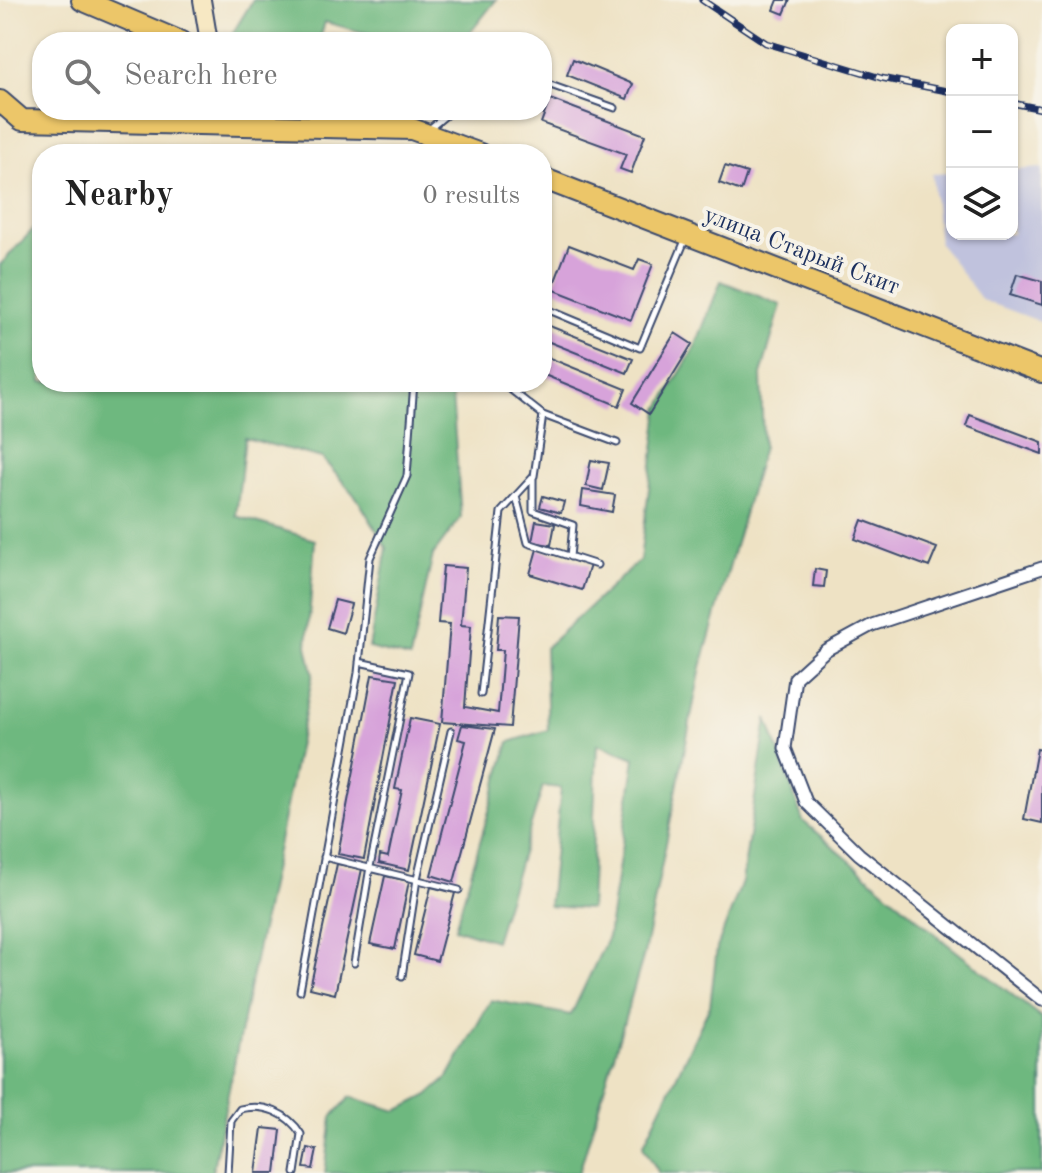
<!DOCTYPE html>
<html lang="en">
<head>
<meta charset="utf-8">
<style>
	:root { --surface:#fff; --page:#f6f6f6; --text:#222; --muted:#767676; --line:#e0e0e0 }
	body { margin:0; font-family:"Old Standard TT",serif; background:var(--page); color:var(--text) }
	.controls { position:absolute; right:24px; top:24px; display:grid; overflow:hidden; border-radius:16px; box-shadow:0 2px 6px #0004 }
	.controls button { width:72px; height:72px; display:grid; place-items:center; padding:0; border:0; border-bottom:2px solid var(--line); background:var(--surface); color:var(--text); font:40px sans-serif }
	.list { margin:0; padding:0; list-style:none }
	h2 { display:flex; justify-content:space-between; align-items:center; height:104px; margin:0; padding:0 32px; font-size:34px }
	h2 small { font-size:26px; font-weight:400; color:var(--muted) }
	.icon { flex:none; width:44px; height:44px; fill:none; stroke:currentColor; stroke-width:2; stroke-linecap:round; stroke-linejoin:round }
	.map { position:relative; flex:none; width:1042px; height:1173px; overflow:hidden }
	.search { position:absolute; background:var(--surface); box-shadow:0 2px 6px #0004; left:32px; top:32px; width:520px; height:88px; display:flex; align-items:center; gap:20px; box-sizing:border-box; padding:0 28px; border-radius:32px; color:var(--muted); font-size:30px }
	.panel { position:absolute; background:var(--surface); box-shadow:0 2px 6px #0004; left:32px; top:144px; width:520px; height:248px; border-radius:32px }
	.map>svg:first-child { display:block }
	.industrial { fill:#c0c2dd }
	.forest { fill:#6eb87f; stroke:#44746e; stroke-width:2 }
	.building { fill:#d7a3da }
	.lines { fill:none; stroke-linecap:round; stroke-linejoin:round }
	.lane-casing { stroke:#3b4a6d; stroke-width:9 }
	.street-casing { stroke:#3b4a6d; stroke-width:15 }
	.secondary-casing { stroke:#3b4a6d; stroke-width:20 }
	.highway-casing { stroke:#3b4a6d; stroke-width:24 }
	.lane { stroke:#fff; stroke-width:5 }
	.street { stroke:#fff; stroke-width:11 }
	.secondary { stroke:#f7e8c3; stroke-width:16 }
	.highway { stroke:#ecc669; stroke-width:20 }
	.rail-casing { stroke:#1b2f5e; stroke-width:7 }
	.rail { stroke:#f7f3e8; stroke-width:4; stroke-dasharray:12; stroke-linecap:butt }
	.labels { text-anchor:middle; stroke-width:8; stroke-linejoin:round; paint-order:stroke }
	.street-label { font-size:24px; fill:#1b2f5e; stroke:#f7f3e8 }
</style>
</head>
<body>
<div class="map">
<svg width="1042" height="1173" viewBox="0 0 1042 1173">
	<rect width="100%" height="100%" fill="#f7f3e8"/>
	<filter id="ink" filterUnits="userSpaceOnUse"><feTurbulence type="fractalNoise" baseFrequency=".0125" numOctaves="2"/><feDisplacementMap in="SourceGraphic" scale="16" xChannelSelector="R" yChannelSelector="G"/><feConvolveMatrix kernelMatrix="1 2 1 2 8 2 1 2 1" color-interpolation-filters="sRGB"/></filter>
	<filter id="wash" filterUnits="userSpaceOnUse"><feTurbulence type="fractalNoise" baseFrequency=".006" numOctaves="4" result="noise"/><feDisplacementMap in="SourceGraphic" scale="32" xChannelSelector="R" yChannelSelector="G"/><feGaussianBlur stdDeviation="1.8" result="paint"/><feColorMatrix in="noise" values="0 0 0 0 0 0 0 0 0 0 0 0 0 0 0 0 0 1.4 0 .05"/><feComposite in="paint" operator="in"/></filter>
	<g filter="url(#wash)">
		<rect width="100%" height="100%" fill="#eee2c4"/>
		<path class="industrial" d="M1042 168V322L982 300 939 243 932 174 952 173V234H1012V170Z"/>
		<path class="forest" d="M253 0H496L465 39C415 49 373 35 325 22L319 42H235L229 39Z
			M42 220V382H451L461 517 433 555 410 658 369 648 387 548 357 498 322 458 245 438 236 516 315 540 307 646 313 673 212 1173H0V265Z
			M721 281 781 305 761 375 763 447 701 667 644 954 579 1173H325L332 1117 350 1097 397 1111 428 1095 448 1077 491 1000 571 1015 608 937 635 758 597 744 590 909 549 906 561 788 543 786 495 941 455 928 509 742 548 730 545 648 640 560 659 409 695 347Z
			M767 718 803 821 946 943 1042 1018V1173H659L643 1146 710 1006 717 948 742 882Z"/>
		<g id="blocks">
			<path class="building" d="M778 0H790L784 14 774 10Z
				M331 33 360 41V42H329Z
				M573 59 633 84 627 99 567 75Z
				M550 99 645 135 631 173 620 169 626 154 541 123Z
				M725 166 747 173 741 191 719 183Z
				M569 245 634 270 639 259 653 264 631 320 552 289Z
				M1017 274 1042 281V305L1010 295Z
				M542 323 633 359 627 373 542 339Z
				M675 333 692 344 649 414 632 403Z
				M542 355 626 389 619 406 542 374Z
				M970 415 1042 442V454L966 426Z
				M591 460 609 463 603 490 586 486Z
				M583 490 615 495 612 512 581 506Z
				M543 496 564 502 561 513 540 507Z
				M862 520 937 548 929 567 855 539Z
				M536 521 555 524 551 545 532 542Z
				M537 549 590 565 582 590 530 574Z
				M443 566 466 568 461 625 471 626 465 707 498 713 503 650H496L499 615 519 616 510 727 442 722 450 624 438 623Z
				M815 569 826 571 824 587 813 586Z
				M335 600 351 604 343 633 327 628Z
				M372 675 398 679 364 859 338 854Z
				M410 718 440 724 409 870 379 863 380 855 388 857 402 790 395 789Z
				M462 725 495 729 454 882 431 875 466 741 458 739Z
				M1037 749 1042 750V823L1024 819Z
				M337 864 362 869 335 994 310 988Z
				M385 876 409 881 395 949 370 944Z
				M431 887 455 893 437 961 414 955Z
				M262 1128 281 1130 276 1173H256Z
				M308 1148 317 1150 313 1169 304 1168Z"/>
		</g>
	</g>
	<g filter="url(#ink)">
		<use href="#blocks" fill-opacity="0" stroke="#3b4a6d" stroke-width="2"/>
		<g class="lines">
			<defs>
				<path id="lane" d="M542 82 615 108
					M428 130 452 110
					M424 154V138
					M542 307 640 348 686 238
					M543 415 617 443
					M533 477V511L573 525 570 557
					M516 496 528 543 597 565
					M481 694 501 512 534 476 543 415 501 382
					M324 857 459 890
					M354 963 370 867 409 673 359 662
					M402 976 417 879 451 731
					M300 991 358 673 370 558 407 476 414 382
					M228 1173 231 1121 240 1109C264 1103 288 1113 301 1134L295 1173"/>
				<path id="street" d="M1042 568 872 625 826 650 795 678 785 748 806 802 859 854 1042 1000"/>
				<path id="secondary" d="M202 0 209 42"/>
				<path id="highway" d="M82 0 181 42
					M0 101 22 120 412 129
					M360 110 480 154
					M542 178 1042 372"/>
			</defs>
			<use href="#lane" class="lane-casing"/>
			<use href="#street" class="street-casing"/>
			<use href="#secondary" class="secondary-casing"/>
			<use href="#highway" class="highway-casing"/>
			<use href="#lane" class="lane"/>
			<use href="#street" class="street"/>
			<use href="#secondary" class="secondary"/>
			<use href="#highway" class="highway"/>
			<defs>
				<path id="rail" d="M702 0 766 43 881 78 952 92
					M1012 103 1042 109"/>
			</defs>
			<use href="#rail" class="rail-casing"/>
			<use href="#rail" class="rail"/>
		</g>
	</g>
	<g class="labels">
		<g class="street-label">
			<text transform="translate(802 250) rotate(21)" y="8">улица Старый Скит</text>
		</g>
	</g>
</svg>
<div class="controls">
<button>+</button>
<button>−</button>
<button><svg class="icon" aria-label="layers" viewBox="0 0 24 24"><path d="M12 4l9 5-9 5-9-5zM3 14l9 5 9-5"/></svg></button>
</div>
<div class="search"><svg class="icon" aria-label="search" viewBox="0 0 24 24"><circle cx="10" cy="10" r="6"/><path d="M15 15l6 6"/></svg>Search here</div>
<section class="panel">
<h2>Nearby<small>0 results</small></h2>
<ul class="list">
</ul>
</section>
</div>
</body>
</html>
